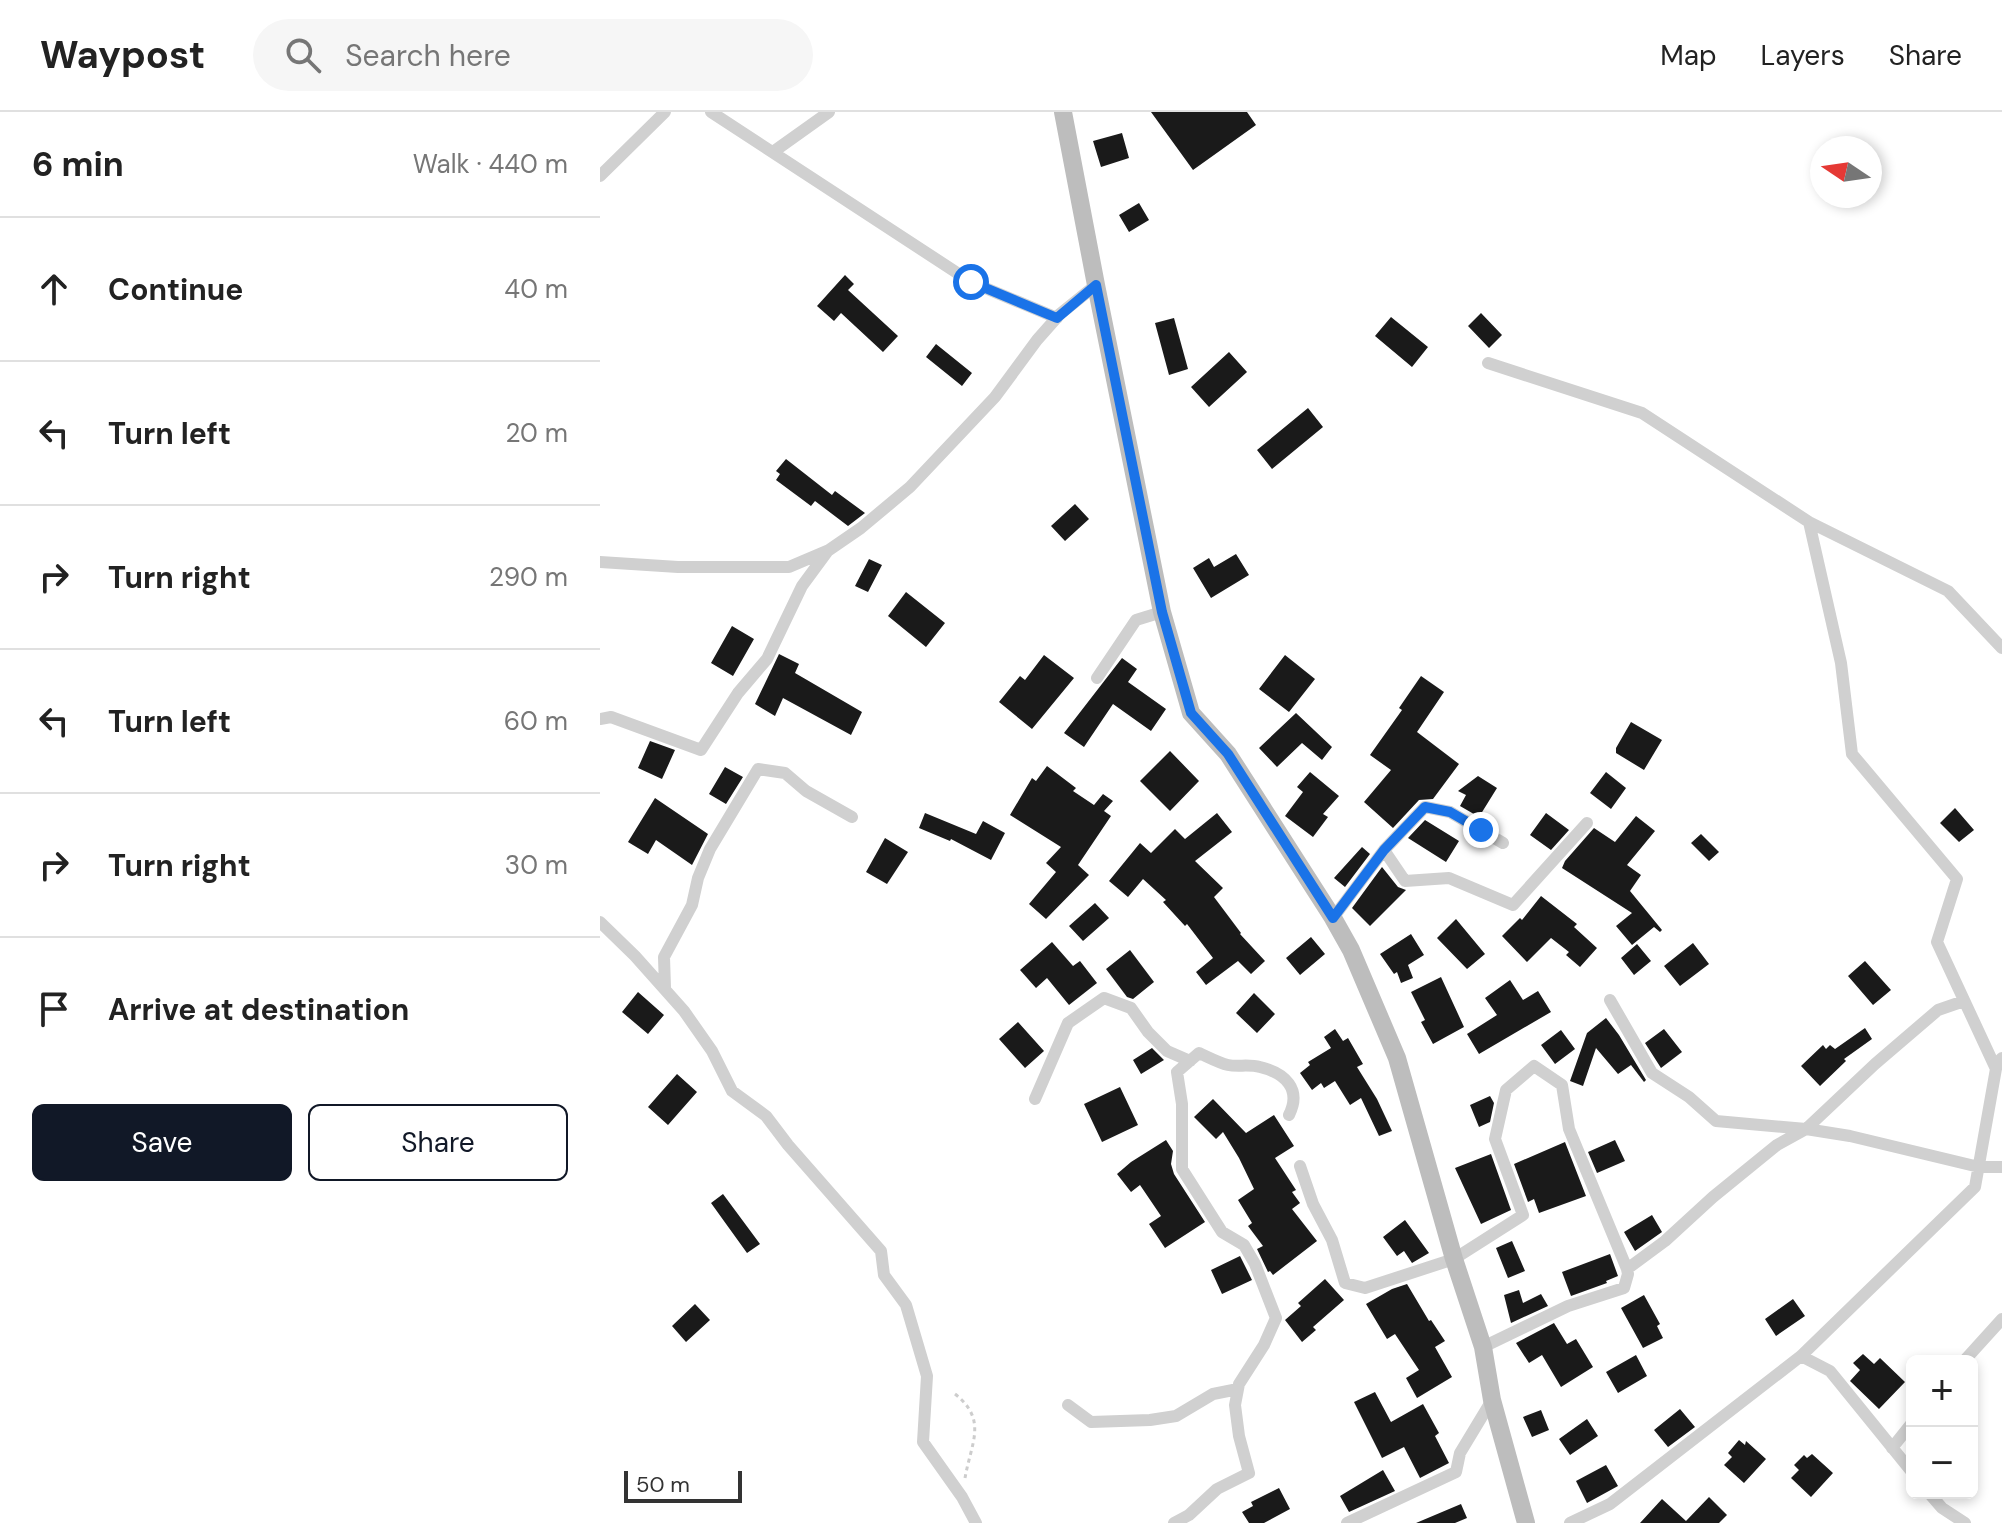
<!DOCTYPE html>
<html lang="en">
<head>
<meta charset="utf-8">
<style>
	:root { --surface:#fff; --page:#f6f6f6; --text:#222; --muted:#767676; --line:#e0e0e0; --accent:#111827 }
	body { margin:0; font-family:"DM Sans",sans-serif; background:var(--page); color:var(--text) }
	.controls { position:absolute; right:24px; bottom:24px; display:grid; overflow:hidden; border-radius:12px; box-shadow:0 4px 12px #0003 }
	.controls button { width:72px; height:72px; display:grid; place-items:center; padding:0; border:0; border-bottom:2px solid var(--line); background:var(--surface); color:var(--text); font:40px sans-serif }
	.compass { position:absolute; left:1210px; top:24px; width:72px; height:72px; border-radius:50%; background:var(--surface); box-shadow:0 4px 12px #0003; rotate:283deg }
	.scale { position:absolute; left:24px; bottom:20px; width:118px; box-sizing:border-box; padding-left:8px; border:4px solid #333; border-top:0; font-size:22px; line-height:28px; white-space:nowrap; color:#333; -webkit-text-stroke:6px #fff; paint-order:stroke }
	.stop { position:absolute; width:24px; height:24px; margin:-18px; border:6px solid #1a73e8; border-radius:50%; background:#fff }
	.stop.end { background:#1a73e8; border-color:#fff; box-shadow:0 2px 8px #0008 }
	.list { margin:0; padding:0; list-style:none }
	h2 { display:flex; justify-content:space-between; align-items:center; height:104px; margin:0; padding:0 32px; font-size:34px }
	h2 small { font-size:26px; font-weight:400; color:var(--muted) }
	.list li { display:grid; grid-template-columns:52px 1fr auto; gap:24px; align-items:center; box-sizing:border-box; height:144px; padding:0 32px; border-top:2px solid var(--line) }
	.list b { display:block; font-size:30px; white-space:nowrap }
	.list em { font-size:26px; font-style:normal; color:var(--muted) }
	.actions { display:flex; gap:16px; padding:24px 32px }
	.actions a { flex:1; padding:18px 0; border:2px solid var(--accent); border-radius:12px; text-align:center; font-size:28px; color:var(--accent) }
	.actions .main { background:var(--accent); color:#fff }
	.icon { flex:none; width:44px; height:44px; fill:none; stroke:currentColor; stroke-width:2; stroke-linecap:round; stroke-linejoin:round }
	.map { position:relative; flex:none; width:1402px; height:1411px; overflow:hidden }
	header { display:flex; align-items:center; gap:48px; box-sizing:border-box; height:112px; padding:0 40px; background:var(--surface); border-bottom:2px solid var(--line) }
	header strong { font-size:38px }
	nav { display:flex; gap:44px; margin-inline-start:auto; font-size:28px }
	.search { width:560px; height:72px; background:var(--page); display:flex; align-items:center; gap:20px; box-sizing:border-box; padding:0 28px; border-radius:44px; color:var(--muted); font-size:30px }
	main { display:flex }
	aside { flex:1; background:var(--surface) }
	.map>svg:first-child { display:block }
	.building { fill:#1a1a1a }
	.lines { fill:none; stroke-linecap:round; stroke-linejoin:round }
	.path { stroke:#cdcdcd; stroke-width:3; stroke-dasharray:4 4; stroke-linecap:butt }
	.street { stroke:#d0d0d0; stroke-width:12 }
	.secondary { stroke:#bdbdbd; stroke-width:18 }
	.route { stroke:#1a73e8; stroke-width:10 }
</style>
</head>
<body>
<header>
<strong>Waypost</strong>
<div class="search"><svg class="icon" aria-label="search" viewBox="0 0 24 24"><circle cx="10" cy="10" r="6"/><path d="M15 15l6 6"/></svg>Search here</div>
<nav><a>Map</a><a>Layers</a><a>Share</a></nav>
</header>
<main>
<aside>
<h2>6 min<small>Walk · 440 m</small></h2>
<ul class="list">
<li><svg class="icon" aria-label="ahead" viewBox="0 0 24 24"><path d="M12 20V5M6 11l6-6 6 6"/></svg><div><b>Continue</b></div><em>40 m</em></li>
<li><svg class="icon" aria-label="left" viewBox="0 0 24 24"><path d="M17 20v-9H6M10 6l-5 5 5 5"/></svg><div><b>Turn left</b></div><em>20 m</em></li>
<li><svg class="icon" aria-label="right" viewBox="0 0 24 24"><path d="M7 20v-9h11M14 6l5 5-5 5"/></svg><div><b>Turn right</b></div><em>290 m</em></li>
<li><svg class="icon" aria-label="left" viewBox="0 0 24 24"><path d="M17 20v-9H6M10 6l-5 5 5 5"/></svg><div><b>Turn left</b></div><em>60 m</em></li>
<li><svg class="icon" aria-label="right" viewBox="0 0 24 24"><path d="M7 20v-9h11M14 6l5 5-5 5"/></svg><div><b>Turn right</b></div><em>30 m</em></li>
<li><svg class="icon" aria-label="arrive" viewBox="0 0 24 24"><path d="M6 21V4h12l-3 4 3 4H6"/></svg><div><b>Arrive at destination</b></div></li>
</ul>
<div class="actions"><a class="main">Save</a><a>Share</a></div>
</aside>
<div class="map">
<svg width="1402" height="1411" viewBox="0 0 1402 1411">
	<rect width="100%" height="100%" fill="#fff"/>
	<path class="building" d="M551 0H647L656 13 593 58Z
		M522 21 529 46 501 55 493 29Z
		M539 91 549 108 529 120 519 103Z
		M245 163 254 172 248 178 298 224 283 240 241 201 234 209 217 194Z
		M881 201 902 223 889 236 868 214Z
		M791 205 828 235 812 255 775 224Z
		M574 206 588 257 569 263 555 211Z
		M336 232 372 261 362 274 326 245Z
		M629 240 647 260 609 295 591 275Z
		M708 296 723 315 672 357 657 338Z
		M186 347 232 383 235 379 265 401 248 414 215 389 211 394 176 368 180 362 176 359Z
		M475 392 489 407 465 429 451 414Z
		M636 442 649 463 611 486 593 456 609 446 614 455Z
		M269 447 282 453 268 480 255 474Z
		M306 480 345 511 326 535 288 504Z
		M132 514 154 527 133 564 111 551Z
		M179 542 199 552 195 561 262 600 251 623 183 586 175 604 155 592Z
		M444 543 474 566 432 617 399 590 420 564 425 568Z
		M685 543 715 567 689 600 659 577Z
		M522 546 537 557 528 570 566 597 551 619 513 592 484 635 464 621Z
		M821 564 844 580 817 620 859 652 833 687 819 688 793 716 764 690 791 658 770 643 802 598 799 596Z
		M696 601 732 635 722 648 702 631 677 655 659 636Z
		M1031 610 1062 628 1044 658 1016 641V636Z
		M50 629 75 638 62 667 38 656Z
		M570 639 599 669 570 699 540 669Z
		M447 654 476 676 473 679 494 693 503 682 513 689 504 699 511 704 478 753 489 763 446 807 429 792 456 760 446 751 461 735 410 703 432 666 436 669Z
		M125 655 143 665 126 692 109 682Z
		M710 660 739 684 723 702 728 705 713 725 685 704 703 680 697 675Z
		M1006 660 1026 676 1011 697 990 681Z
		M878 664 897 676 879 705 860 694 866 683 858 679Z
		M55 686 108 722 92 753 56 728 48 742 28 730Z
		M1355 696 1374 718 1359 730 1340 711Z
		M325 701 376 722 383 709 405 721 391 748 351 727 350 729 319 716Z
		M617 701 632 720 595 749 623 776 614 785 641 821 640 822 665 849 651 862 638 849 606 873 596 860 613 846 587 812 585 814 563 790 566 788 543 767 528 785 509 769 540 731 551 741 575 717 585 727Z
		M946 701 969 718 951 738 930 723Z
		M1036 704 1055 719 1027 753 1041 763 1030 779 1062 818 1060 820 1054 815 1032 833 1016 814 1032 801 962 756 965 749 994 716 1015 730Z
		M825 708 859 729 846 750 808 726Z
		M1101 722 1119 740 1109 749 1091 731Z
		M285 726 308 740 287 772 266 760Z
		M762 735 770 742 745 775 734 766Z
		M782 755 798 775 806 778 770 814 752 796Z
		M941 784 977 812 974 815 997 836 980 855 966 843 969 840 951 826 927 850 902 824 920 806 922 808Z
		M495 791 509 806 483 829 469 814Z
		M856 807 885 842 867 857 837 826Z
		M811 822 824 843 808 853 813 866 801 871 797 860 794 862 780 842Z
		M711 825 725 842 700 863 686 846Z
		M452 830 473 854 480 849 497 871 469 893 447 866 436 876 420 858Z
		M1093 831 1109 852 1080 874 1064 854Z
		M1037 832 1051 849 1034 863 1021 846Z
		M530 838 554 870 533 887 527 885 506 857Z
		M1265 849 1291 878 1273 893 1248 864Z
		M841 865 864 915 833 932 821 910 825 908 811 880Z
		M910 868 923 888 938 879 951 900 879 942 867 922 897 903 885 886Z
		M38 880 64 903 48 922 22 900Z
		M654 881 675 902 657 921 636 901Z
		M1006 906 1019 923 1046 968 1044 970 1031 953 1018 962 996 936 983 974 970 969 987 921Z
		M418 910 444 939 425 956 399 927Z
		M1265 916 1272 927 1244 947 1246 949 1220 974 1201 954 1223 933 1226 937 1230 933 1235 937Z
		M735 917 743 929 748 926 763 952 757 955 777 987 792 1019 779 1024 761 986 750 993 735 969 724 976 721 971 712 978 700 961 710 953 708 950 731 936 724 925Z
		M1064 917 1082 940 1061 956 1045 931Z
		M961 918 975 937 955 952 941 933Z
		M552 936 564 948 541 962 533 948Z
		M77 962 97 980 68 1013 48 995Z
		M520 975 538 1013 502 1030 484 992Z
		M890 984 894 991 890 1010 879 1015 870 993Z
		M613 987 646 1021 674 1003 694 1034 675 1046 696 1078 692 1080 700 1091 692 1097 717 1129 673 1163 670 1159 668 1160 657 1137 663 1134 648 1114 652 1111 638 1088 654 1077 639 1046 623 1020 616 1027 594 1005Z
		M566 1028 573 1039 571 1052 574 1062 605 1110 565 1136 549 1112 561 1104 540 1073 531 1080 517 1062 531 1050Z
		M1015 1028 1025 1049 997 1061 988 1040Z
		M965 1030 986 1084 939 1101 934 1087 928 1090 914 1052Z
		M891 1042 911 1098 881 1112 855 1056Z
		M123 1082 160 1132 147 1141 111 1091Z
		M1052 1103 1062 1120 1035 1139 1024 1120Z
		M805 1108 829 1141 812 1151 804 1139 797 1144 783 1125Z
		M912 1129 925 1159 908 1166 896 1136Z
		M1010 1142 1018 1164 1006 1169 1007 1171 971 1184 962 1160Z
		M640 1144 652 1168 622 1182 611 1158Z
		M725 1167 744 1188 713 1215 716 1218 702 1230 685 1208 701 1194 698 1191Z
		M807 1172 829 1209 831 1208 845 1229 835 1235 852 1265 817 1286 806 1266 819 1258 795 1222 787 1227 766 1192 792 1177Z
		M919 1178 923 1191 941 1182 948 1194 911 1211 904 1183Z
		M1044 1183 1060 1212 1057 1214 1063 1226 1043 1236 1021 1196Z
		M1193 1187 1205 1204 1176 1224 1165 1207Z
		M95 1192 110 1208 86 1230 72 1214Z
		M954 1211 967 1232 976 1227 993 1255 961 1275 942 1243 929 1251 916 1231Z
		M1263 1242 1274 1252 1280 1246 1305 1270 1279 1297 1250 1269 1260 1258 1253 1251Z
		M1036 1243 1047 1264 1018 1281 1006 1260Z
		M775 1280 791 1310 823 1292 839 1321 835 1324 849 1351 820 1366 804 1335 782 1346 754 1290Z
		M1080 1297 1095 1315 1068 1335 1054 1318Z
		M941 1298 949 1318 932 1325 923 1305Z
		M987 1307 998 1324 970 1343 959 1327Z
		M1139 1328 1145 1333 1146 1329 1166 1347 1144 1371 1124 1353 1132 1345 1128 1341Z
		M1212 1342 1233 1361 1211 1385 1191 1366 1199 1358 1194 1353 1204 1343 1207 1346Z
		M1006 1353 1018 1374 987 1391 976 1369Z
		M783 1358 795 1379 749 1400 740 1384Z
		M679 1376 690 1397 664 1411H649L642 1400 653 1394 651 1390Z
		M1109 1385 1127 1403 1119 1411H1040L1062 1387 1086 1409Z
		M861 1392 867 1406 855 1411H816Z"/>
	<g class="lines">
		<path class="path" d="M355 1282C388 1308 371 1331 365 1366"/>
		<path class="street" d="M111 0 371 170 457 206
			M173 40 229 0
			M0 64 65 0
			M888 251 1042 301 1209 410 1241 551 1252 642 1357 767 1337 830 1396 957
			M1209 410 1348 479 1402 536
			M0 450 78 455H189L229 438 261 416 310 375 395 285 437 228 460 202 496 173
			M497 566 536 508 562 500
			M0 607 11 605 101 638 138 581 167 547 202 474 227 440
			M784 738 805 769 849 766 913 793 987 711
			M733 806 784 738 825 695 850 700 903 731
			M0 810 35 844 84 899 112 939 132 979 166 1004 188 1033 281 1139 284 1163 306 1193 327 1264 323 1330 362 1385 376 1411
			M65 876 64 845 92 793 98 766 110 737 158 657 185 661 206 679 252 705
			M1010 888 1052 961 1089 985 1116 1009 1206 1017 1275 952 1338 898 1364 889
			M435 987 468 911 504 886 531 896 548 920 567 939 590 949
			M700 1054 713 1092 732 1128 745 1171 765 1176 854 1147 923 1103 895 1027 906 978 934 954 962 973 969 1017 1027 1157
			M883 1235 968 1194 1024 1176 1028 1162 1027 1157 1065 1129 1113 1085 1177 1033 1206 1017 1250 1024 1379 1055H1402
			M1201 1244 1230 1259 1312 1360
			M1364 1249 1402 1207
			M468 1293 491 1310 550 1308 576 1304 613 1282 638 1277
			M1292 1336 1312 1311
			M1329 1381 1342 1396 1365 1411
			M574 1411 589 1403 617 1377 649 1361 639 1324 635 1293 639 1272 664 1233 676 1206 655 1152 644 1133 622 1120 582 1057V992L577 960 599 941C608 945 619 951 628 953 638 955 649 952 660 955 685 961 702 977 689 1003
			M747 1411 856 1360 860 1341 892 1288
			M970 1411 1010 1392 1201 1244 1375 1075 1397 951 1402 946"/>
		<path class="secondary" d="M463 0 496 173 562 500 591 601 628 642 733 806 751 838 797 946 854 1147 883 1235 892 1288 926 1411"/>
	</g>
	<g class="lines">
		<path class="route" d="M371 170 457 206 496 173 562 500 591 601 628 642 733 806 784 738 825 695 850 700 881 718"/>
	</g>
</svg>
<div class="controls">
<button>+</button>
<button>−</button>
</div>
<svg class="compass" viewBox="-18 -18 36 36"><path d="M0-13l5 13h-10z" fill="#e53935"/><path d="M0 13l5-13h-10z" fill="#767676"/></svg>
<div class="scale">50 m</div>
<div class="stop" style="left:371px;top:170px"></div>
<div class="stop end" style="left:881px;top:718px"></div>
</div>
</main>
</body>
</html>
